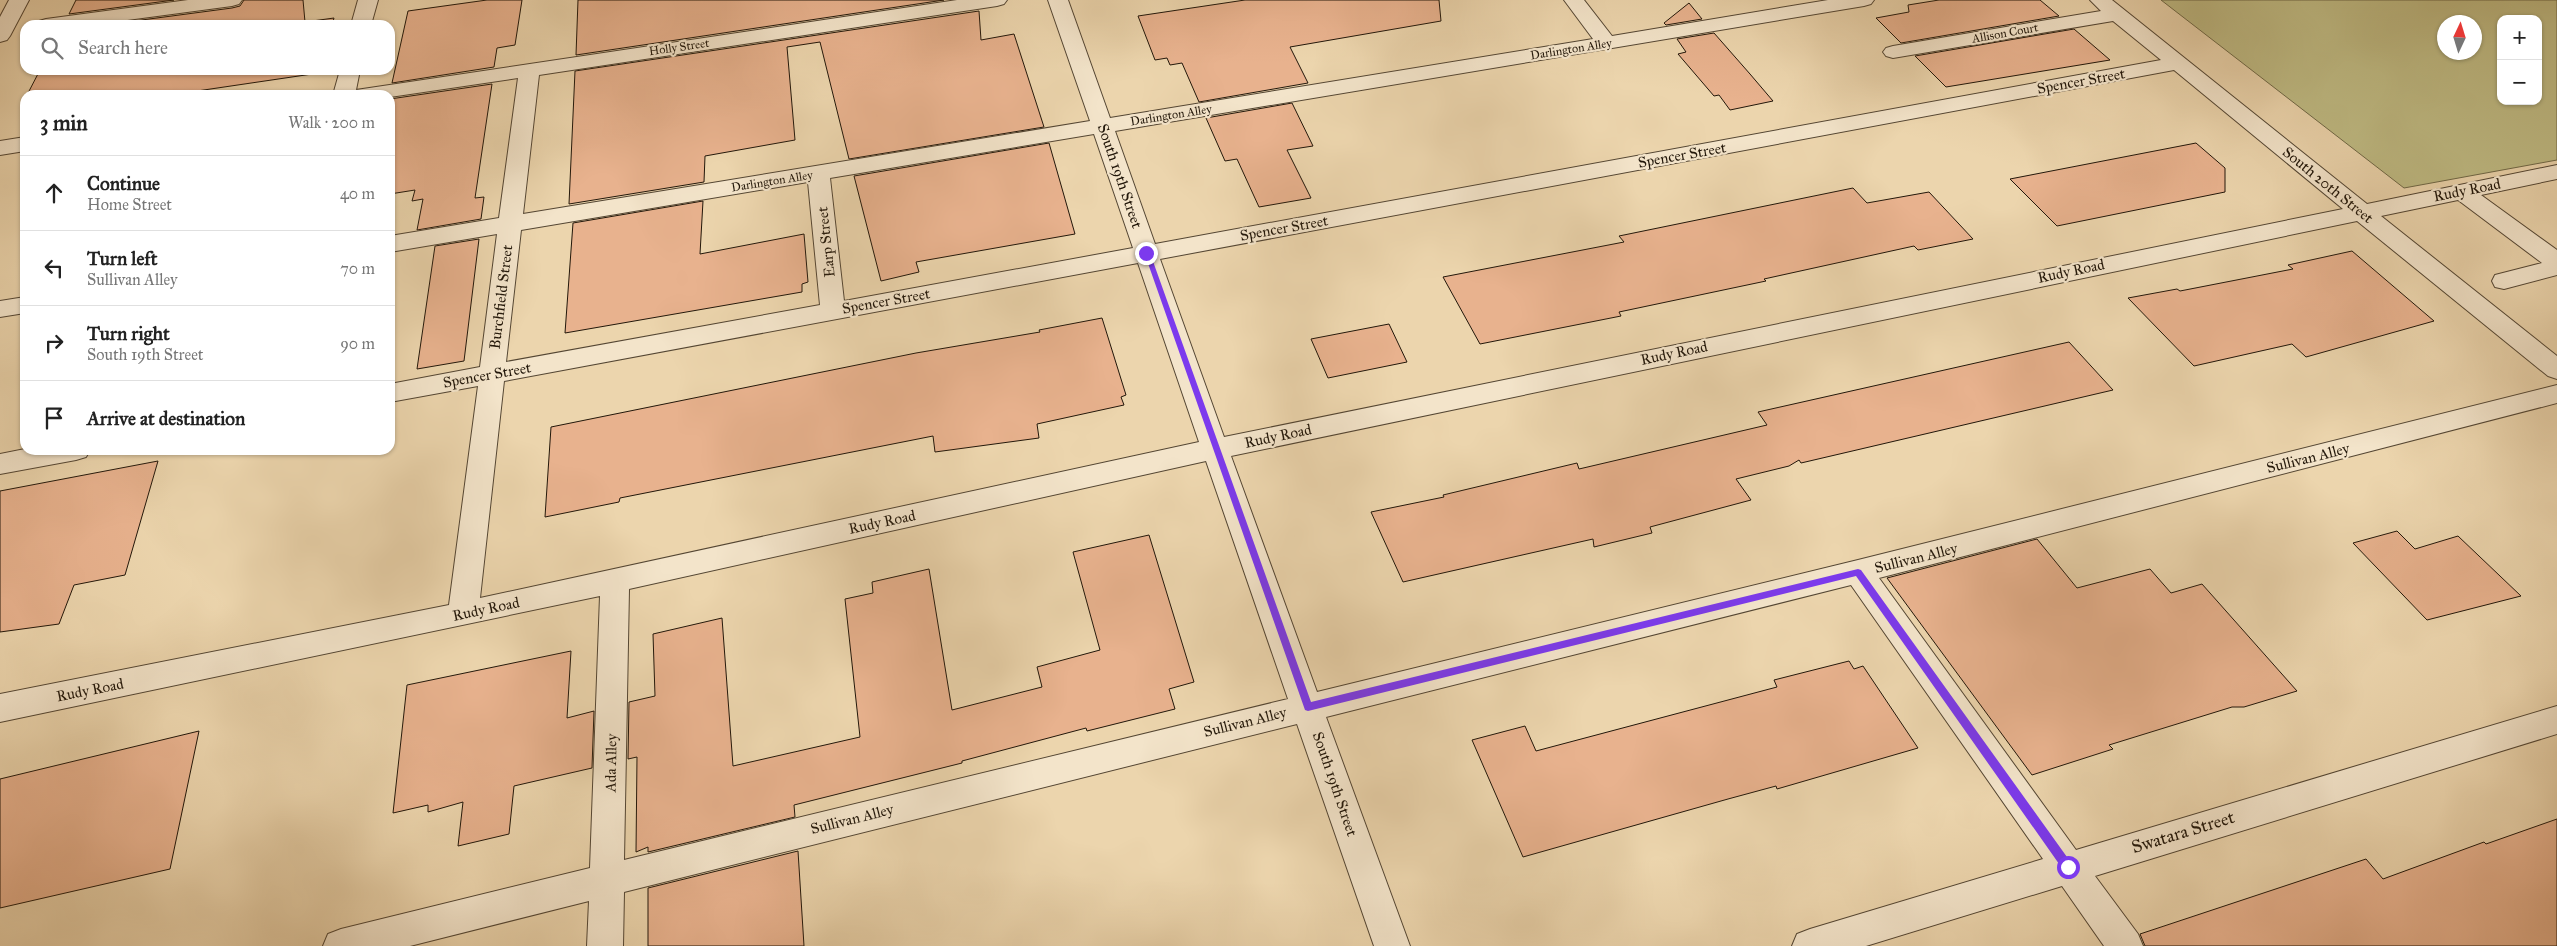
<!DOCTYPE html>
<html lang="en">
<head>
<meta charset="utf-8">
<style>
	:root { --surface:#fff; --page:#f6f6f6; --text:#222; --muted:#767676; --line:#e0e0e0 }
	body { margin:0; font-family:"IM FELL Great Primer",serif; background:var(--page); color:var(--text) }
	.controls { position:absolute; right:15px; top:15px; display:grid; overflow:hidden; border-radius:10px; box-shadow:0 1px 4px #0004 }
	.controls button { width:45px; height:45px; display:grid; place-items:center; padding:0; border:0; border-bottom:1px solid var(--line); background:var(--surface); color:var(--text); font:25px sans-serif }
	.compass { position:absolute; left:2437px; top:15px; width:45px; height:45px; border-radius:50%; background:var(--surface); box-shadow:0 1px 4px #0004; rotate:4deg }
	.stop { position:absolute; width:15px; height:15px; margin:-11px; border:4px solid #7c3aed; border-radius:50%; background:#fff }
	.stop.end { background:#7c3aed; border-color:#fff; box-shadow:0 1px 5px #0008 }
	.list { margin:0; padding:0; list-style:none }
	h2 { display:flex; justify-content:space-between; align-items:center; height:65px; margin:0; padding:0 20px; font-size:21px }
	h2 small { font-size:16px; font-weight:400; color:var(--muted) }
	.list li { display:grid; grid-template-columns:32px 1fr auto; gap:15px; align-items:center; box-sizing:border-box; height:75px; padding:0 20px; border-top:1px solid var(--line) }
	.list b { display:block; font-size:19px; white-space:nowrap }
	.list p { margin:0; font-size:16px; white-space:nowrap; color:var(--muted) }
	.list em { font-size:16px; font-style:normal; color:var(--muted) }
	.icon { flex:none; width:28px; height:28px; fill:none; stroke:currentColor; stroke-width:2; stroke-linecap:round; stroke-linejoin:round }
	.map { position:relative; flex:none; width:2557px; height:946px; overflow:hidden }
	.search { position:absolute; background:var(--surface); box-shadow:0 1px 4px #0004; left:20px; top:20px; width:375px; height:55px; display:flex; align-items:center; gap:12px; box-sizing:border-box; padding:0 18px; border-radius:15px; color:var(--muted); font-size:19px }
	.panel { position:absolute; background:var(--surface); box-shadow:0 1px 4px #0004; left:20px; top:90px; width:375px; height:365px; border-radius:15px }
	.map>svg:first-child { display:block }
	.green { fill:#bfbb84; stroke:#706947; fill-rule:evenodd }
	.building { fill:#e8b28e; stroke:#22170a }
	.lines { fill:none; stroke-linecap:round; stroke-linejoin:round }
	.minor-casing { stroke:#544633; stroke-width:2 }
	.minor { fill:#f3e4ca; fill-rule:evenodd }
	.route { fill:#7c3aed }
	.labels { text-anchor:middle; stroke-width:4.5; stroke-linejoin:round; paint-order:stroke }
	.far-street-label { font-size:12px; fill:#22170a; stroke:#f3e4ca }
	.street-label { font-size:15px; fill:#22170a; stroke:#f3e4ca }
	.near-street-label { font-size:18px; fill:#22170a; stroke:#f3e4ca }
</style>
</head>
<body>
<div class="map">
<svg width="2557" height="946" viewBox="0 0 2557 946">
	<rect width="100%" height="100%" fill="#ecd5ad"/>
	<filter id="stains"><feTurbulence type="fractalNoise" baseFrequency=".004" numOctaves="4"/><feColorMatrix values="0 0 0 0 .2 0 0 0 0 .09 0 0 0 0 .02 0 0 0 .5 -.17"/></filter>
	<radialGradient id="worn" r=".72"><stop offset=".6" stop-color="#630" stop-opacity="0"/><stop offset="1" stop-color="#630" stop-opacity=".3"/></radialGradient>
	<path class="green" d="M2161 0H2557V160L2404 188ZM2501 19H2538V101H2501ZM2444 22H2474V52H2444Z"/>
	<path class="building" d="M76 0H174L69 14Z
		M244 0H303L305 22 334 18 332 25H104L232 8 240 6Z
		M487 0H522L515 45 497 48 494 67 392 83 408 11Z
		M578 0H944L576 55Z
		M1245 0H1439L1441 21 1290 47 1308 83 1199 102 1182 63 1170 65 1167 58 1155 60 1138 16Z
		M1939 0H2040L2059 16 1901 43 1876 18 1909 12 1908 5Z
		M1689 3 1702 19 1666 25 1664 23Z
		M979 11 981 40 1014 34 1044 127 849 159 820 42 787 47 795 140 705 156 704 182 569 204 575 71Z
		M2074 29 2110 60 1946 87 1915 56Z
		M1714 33 1750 74 1773 101 1730 110 1719 95 1714 96 1678 54 1686 52 1677 39Z
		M40 70H319V73L170 95H27Z
		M492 84 475 198 484 197 481 219 417 230 423 199 412 201 415 190 390 194V99Z
		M1292 103 1313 146 1287 150 1311 198 1259 207 1237 159 1225 161 1206 118Z
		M1049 143 1075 234 916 262 919 272 881 281 854 176Z
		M2196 143 2225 168V192L2057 226 2010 179Z
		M1853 188 1867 203 1929 192 1973 239 1918 250 1914 246 1764 279 1766 281 1619 312 1621 316 1480 344 1443 277 1624 242 1619 236Z
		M703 201 700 254 804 234 808 282 802 284V292L565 333 573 223Z
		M479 239 464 361 417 369 435 246Z
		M2352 251 2434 321 2306 357 2292 344 2194 366 2128 298 2177 289 2180 291 2293 269 2288 265Z
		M1102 318 1126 395 1121 397 1124 405 1037 424 1039 438 935 452 933 436 620 498 619 502 545 517 551 427 916 353 1040 332 1039 330Z
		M1389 324 1407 362 1328 378 1311 339Z
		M2069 342 2113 390 1801 463 1799 460 1789 466 1736 479 1751 500 1650 527 1652 533 1594 547 1593 539 1403 582 1371 512 1444 497 1443 495 1577 463 1579 469 1767 425 1758 412Z
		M158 461 125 575 74 585 59 624 0 632V491Z
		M2397 531 2415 549 2458 536 2521 596 2427 620 2353 543Z
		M1149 535 1194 682 1169 689 1175 709 1087 731 1086 728 962 761V763L794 805 795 817 648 852V847L636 852 637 757 628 759 629 702 655 696 653 634 722 618 733 766 860 737 845 599 873 593 872 582 929 569 952 710 1042 687 1037 667 1100 650 1073 552Z
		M2037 539 2077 588 2150 569 2171 593 2202 584 2297 691 2244 707H2232L2109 745 2113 749 2032 775 1887 578Z
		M571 651 567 718 594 711 592 768 514 786 509 834 458 846 463 802 428 812V805L393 813 407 685Z
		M1849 661 1854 669 1863 666 1918 748 1777 789 1776 786 1728 799 1523 857 1472 740 1525 726 1536 751 1777 687 1774 680Z
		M199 731 170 869 0 908V779Z
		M2557 819V946H2145L2140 934 2366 859 2383 879 2484 842 2486 844Z
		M798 851 804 946H648V888Z"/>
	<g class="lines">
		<defs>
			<path id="minor" d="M9 0H29L10 36 7 40 0 42V17Z
				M188 0H242L239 4 232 6 90 25H36L39 21 46 19Z
				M358 0H378L371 25H351Z
				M957 0H1007L1004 4 997 6 539 75 523 214 1090 121 1048 0H1068L1110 118 1593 39 1564 0H1584L1612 36 1828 0H1874L1871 4 1864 6 1115 131 1155 244 2161 60 2113 21 1893 58 1886 56 1883 52 1886 48 1893 46 2101 11 2090 0H2112L2367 204 2557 165V179L2481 195 2557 250V275L2504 289 2495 287 2492 281 2495 275 2542 263 2458 200 2381 216 2557 356V379L2548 376 2357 221 1231 456 1317 692 1858 560 2557 385V403L1879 578 2076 850 2557 706V734L2095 876 2138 934 2143 946H2104L2062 886 1866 946H1792L1797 934 1810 929 2043 859 1851 585 1326 717 1410 946H1374L1297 724 624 892 623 946H587L589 901 410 946H323L328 934 341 929 590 868 600 596 0 722V694L449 605 478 386 390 402V384L480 367 497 234 390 252V236L499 218 518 78 390 97V95H333L340 70H360L356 90ZM2174 70 2343 209 1224 437 1160 259ZM1094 134 1133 248 844 301 830 178ZM808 182 820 305 506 362 521 230ZM1138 263 1199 442 480 598 504 381ZM1206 461 1288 699 624 860 629 589Z
				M25 137V151L0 155V141Z
				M25 297V313L0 317V301Z
				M25 449V450H90L86 457 76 460 0 474V454Z"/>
		</defs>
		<use href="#minor" class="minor-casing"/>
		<use href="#minor" class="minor"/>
	</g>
	<path class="route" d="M1144 252 1150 253 1311 702 1858 569 1861 570 2072 864V871H2064L1856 576 1308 711 1305 710Z"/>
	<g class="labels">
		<g class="far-street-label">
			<text transform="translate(2005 33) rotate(-10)" y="4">Allison Court</text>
			<text transform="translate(679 47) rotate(-8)" y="4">Holly Street</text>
			<text transform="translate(1571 49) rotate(-9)" y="4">Darlington Alley</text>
			<text transform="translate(1171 115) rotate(-9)" y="4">Darlington Alley</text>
			<text transform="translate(772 181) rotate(-9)" y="4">Darlington Alley</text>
		</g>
		<g class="street-label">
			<text transform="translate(2081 81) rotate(-10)" y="5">Spencer Street</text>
			<text transform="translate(1682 155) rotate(-10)" y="5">Spencer Street</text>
			<text transform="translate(1120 176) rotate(71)" y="5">South 19th Street</text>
			<text transform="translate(2328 185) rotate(39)" y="5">South 20th Street</text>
			<text transform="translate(2467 190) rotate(-11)" y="5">Rudy Road</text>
			<text transform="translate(1284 228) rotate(-10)" y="5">Spencer Street</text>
			<text transform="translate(826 242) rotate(-96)" y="5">Earp Street</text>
			<text transform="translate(2071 271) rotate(-12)" y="5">Rudy Road</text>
			<text transform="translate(501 297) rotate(-83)" y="5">Burchfield Street</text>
			<text transform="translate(886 301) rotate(-10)" y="5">Spencer Street</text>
			<text transform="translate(1674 353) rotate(-12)" y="5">Rudy Road</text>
			<text transform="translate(487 375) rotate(-10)" y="5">Spencer Street</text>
			<text transform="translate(1278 436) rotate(-12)" y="5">Rudy Road</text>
			<text transform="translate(2308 458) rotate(-14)" y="5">Sullivan Alley</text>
			<text transform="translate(882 522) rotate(-12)" y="5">Rudy Road</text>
			<text transform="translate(1916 558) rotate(-14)" y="5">Sullivan Alley</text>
			<text transform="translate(486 609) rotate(-12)" y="5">Rudy Road</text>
			<text transform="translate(90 690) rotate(-11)" y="5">Rudy Road</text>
			<text transform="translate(1245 722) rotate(-14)" y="5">Sullivan Alley</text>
			<text transform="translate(611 763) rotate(-89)" y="5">Ada Alley</text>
			<text transform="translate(1335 784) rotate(71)" y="5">South 19th Street</text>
			<text transform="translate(852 819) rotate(-14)" y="5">Sullivan Alley</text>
		</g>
		<g class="near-street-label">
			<text transform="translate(2183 832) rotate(-17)" y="6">Swatara Street</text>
		</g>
	</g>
	<rect width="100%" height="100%" filter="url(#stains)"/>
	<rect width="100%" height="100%" fill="url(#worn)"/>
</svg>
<div class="controls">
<button>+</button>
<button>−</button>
</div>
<svg class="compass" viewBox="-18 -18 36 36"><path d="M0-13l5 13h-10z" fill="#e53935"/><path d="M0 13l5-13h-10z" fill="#767676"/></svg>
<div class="stop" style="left:2068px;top:867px"></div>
<div class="stop end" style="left:1146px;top:253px"></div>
<div class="search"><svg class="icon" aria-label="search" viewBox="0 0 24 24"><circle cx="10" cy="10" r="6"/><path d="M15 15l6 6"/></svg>Search here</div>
<section class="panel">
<h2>3 min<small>Walk · 200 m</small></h2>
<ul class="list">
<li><svg class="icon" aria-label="ahead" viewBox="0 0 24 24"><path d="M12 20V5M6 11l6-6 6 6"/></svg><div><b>Continue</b><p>Home Street</p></div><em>40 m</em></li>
<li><svg class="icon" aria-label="left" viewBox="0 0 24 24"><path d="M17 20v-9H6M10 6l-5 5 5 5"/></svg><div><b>Turn left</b><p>Sullivan Alley</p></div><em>70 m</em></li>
<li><svg class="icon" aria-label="right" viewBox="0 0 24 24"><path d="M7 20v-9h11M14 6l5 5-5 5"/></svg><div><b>Turn right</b><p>South 19th Street</p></div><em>90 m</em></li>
<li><svg class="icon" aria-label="arrive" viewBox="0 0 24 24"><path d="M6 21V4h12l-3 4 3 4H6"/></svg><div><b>Arrive at destination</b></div></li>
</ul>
</section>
</div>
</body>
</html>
